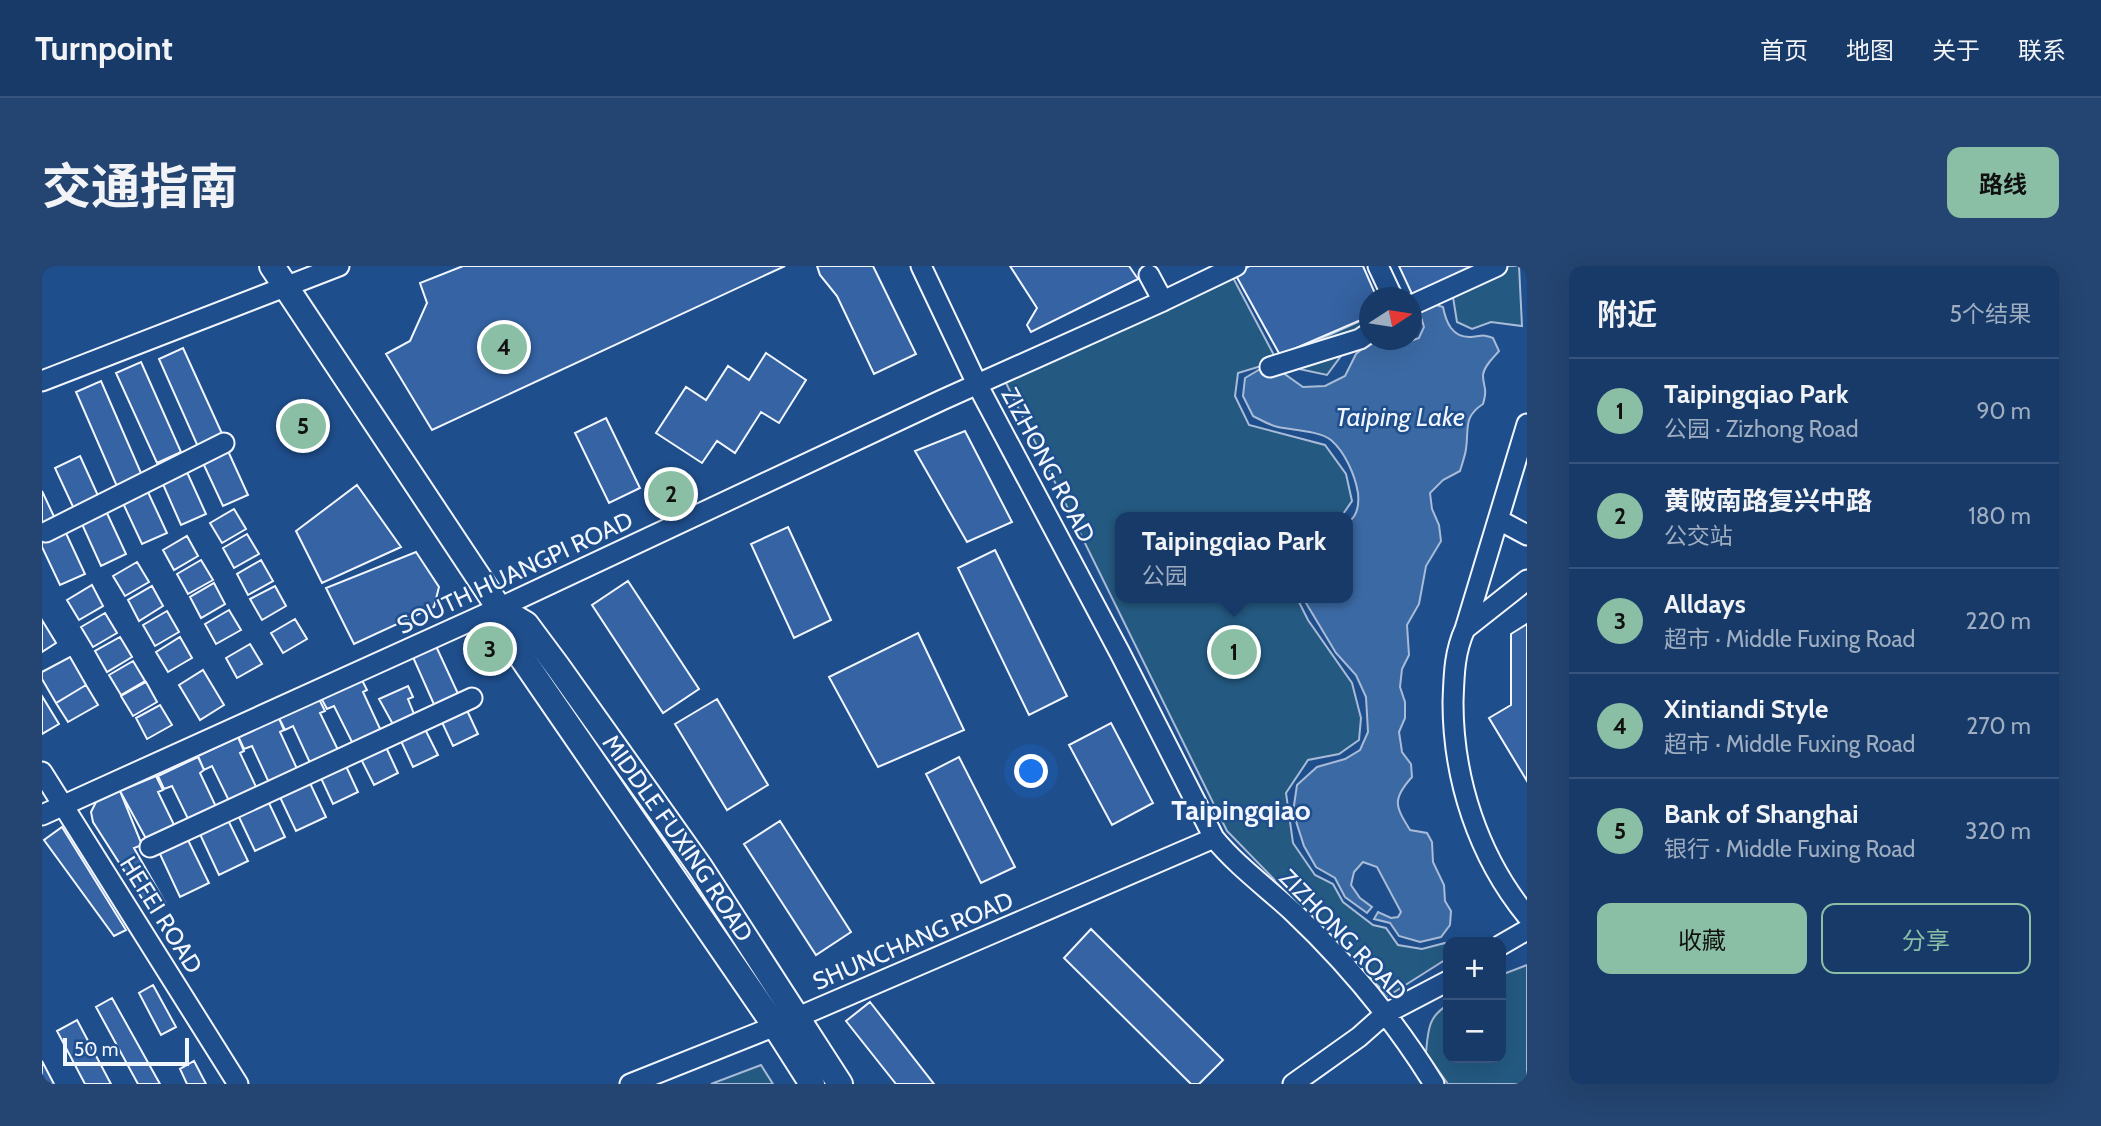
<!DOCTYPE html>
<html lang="zh">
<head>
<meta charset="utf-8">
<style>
	:root { --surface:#173a69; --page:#244571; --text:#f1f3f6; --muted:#9eadc0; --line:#36547d; --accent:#8abfa5 }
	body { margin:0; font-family:Cabin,"Noto Sans SC",sans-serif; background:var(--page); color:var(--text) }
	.controls { position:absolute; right:21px; bottom:21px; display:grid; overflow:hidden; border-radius:14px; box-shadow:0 7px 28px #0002 }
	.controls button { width:63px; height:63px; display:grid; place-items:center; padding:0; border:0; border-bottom:2px solid var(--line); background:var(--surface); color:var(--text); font:35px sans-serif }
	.compass { position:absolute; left:1317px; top:21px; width:63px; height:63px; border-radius:50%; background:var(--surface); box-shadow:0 7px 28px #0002; rotate:78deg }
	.scale { position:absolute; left:21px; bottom:18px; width:126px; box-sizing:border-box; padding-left:7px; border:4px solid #f2f6ff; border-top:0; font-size:19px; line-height:24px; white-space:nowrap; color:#f2f6ff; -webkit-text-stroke:5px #1f4e8c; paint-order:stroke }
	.you { position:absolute; left:990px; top:506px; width:24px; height:24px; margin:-18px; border:5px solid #fff; border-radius:50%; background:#1a73e8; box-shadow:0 0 0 10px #1a73e833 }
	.badge { display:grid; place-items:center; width:46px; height:46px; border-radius:50%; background:var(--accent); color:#111; font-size:23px; font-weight:700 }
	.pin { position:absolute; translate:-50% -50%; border:4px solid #fff; box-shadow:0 2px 7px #0006 }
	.popup { position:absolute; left:1073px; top:246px; width:238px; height:91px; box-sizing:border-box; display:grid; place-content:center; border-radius:14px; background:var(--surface); filter:drop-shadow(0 2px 5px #0005); font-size:23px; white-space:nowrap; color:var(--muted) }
	.popup b { font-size:26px; color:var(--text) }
	.popup::after { content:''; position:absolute; left:50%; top:100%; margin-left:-14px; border:14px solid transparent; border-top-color:var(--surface) }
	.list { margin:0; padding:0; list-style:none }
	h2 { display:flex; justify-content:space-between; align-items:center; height:91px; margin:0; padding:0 28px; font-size:30px }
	h2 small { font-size:23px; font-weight:400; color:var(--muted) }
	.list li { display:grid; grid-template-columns:46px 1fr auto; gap:21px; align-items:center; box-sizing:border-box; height:105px; padding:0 28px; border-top:2px solid var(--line) }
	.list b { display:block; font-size:26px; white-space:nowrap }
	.list p { margin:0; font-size:23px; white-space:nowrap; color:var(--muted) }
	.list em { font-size:23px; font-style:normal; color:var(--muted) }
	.actions { display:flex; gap:14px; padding:21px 28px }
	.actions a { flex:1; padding:16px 0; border:2px solid var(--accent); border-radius:14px; text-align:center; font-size:24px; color:var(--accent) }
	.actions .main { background:var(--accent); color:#111 }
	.map { position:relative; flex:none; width:1485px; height:818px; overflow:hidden; border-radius:14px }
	header { display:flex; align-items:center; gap:42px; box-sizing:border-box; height:98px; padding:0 35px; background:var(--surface); border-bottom:2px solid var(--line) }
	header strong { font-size:33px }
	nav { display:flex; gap:38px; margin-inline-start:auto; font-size:24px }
	.intro { display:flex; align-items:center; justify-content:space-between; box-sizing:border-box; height:168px; padding:0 42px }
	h1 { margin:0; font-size:49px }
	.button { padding:18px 32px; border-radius:14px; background:var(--accent); color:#111; font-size:24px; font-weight:700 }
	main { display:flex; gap:42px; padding:0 42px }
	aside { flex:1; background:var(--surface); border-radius:14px; box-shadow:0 7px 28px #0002 }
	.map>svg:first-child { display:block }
	.green { fill:#245a82; stroke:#a8bbd7; stroke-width:2 }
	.water { fill:#3b69a3; stroke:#a8bbd7; stroke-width:2 }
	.building { fill:#3563a3; stroke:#f2f6ff; stroke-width:2 }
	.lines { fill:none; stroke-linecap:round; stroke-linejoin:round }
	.minor-casing { stroke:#f2f6ff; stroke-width:23 }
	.major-casing { stroke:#f2f6ff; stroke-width:28 }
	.minor { stroke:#1f4e8c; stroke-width:19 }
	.major { stroke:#1f4e8c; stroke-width:24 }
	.labels { text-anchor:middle; stroke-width:5; stroke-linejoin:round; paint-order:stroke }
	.street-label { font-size:24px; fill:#f2f6ff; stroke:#1f4e8c }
	.water-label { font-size:26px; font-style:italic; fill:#f2f6ff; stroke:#1f4e8c }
	.quarter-label { font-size:28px; font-weight:bold; fill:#f2f6ff; stroke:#1f4e8c }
</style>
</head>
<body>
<header>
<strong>Turnpoint</strong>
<nav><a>首页</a><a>地图</a><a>关于</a><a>联系</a></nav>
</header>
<div class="intro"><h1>交通指南</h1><a class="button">路线</a></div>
<main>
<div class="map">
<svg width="1485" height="818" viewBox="0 0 1485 818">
	<rect width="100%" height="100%" fill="#1f4e8c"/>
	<path class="green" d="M1441 0H1477L1480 60 1449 56 1430 63 1415 56 1411 31 1388 27Z
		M1188 6 1234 93 1327 51V62L1302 86 1285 109 1229 97 1196 107 1193 130 1207 159 1283 179 1304 208 1310 235 1299 251H1078V332H1255L1266 354 1310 417 1319 452 1317 474 1297 488 1266 494 1244 527 1251 577 1273 609 1291 618 1301 636 1331 659 1344 662 1356 679 1380 683 1403 677 1406 682V692L1346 730 1185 565 962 113Z
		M1485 699V818H1406L1384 787C1386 765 1386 750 1406 739V792H1459V709Z
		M719 799 731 818H669Z"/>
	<path class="water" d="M1391 38 1401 41C1404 56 1410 72 1429 71 1439 70 1442 68 1451 72L1457 85C1451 92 1442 100 1441 109 1441 122 1446 121 1441 138 1421 151 1427 162 1424 183 1423 190 1420 198 1418 205L1401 214 1388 227 1390 243 1397 259 1399 275 1384 300 1377 338 1365 359 1367 389 1360 403 1358 421 1363 436V452L1357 466 1360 486 1369 498 1370 511C1350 533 1353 540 1368 564L1385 567 1390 576 1391 596 1402 619 1403 635 1409 645 1408 659 1399 671 1378 676 1357 670 1348 657 1332 653 1336 646 1349 652 1356 651 1359 646 1335 601 1321 596 1312 606 1309 619 1318 632 1330 641 1325 647 1303 631 1293 612 1274 601 1262 580 1251 546 1255 519 1275 501 1303 493 1318 484 1326 466 1324 431 1314 409 1294 387 1261 332H1306V256C1316 250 1317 237 1316 227 1313 209 1303 186 1289 174 1278 165 1250 164 1236 161 1227 159 1219 154 1211 150L1201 130 1203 112 1220 102 1241 107 1261 121 1283 120 1303 110 1314 88 1331 74H1358L1366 76 1377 72 1382 61 1376 41Z"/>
	<path class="building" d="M421 0H743L390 164 344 88 368 75 385 37 378 17Z
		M775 0H831L874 88 832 108 795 30 778 9Z
		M968 0H1087L1096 13 989 66 985 59 995 42Z
		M1208 0H1321L1335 32H1328V50L1238 89 1192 6Z
		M1357 0H1435L1370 28Z
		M141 82 182 172 157 183 117 93Z
		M724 87 764 114 737 157 719 146 693 187 675 175 660 197 614 167 644 121 664 134 686 100 707 114Z
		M99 96 139 186 115 197 74 107Z
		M59 115 102 214 77 225 34 126Z
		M564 152 598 222 567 237 533 167Z
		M923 165 970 256 925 276 873 185Z
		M186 185 206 229 181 240 161 197Z
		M38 190 58 234 33 245 13 202Z
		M144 204 164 248 139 259 120 216Z
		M315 219 359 281 280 317 254 265Z
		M105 224 125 267 100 278 80 235Z
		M0 225 15 257 0 263Z
		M192 243 204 263 180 277 168 257Z
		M64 245 84 288 59 300 39 256Z
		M746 261 789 354 752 372 709 278Z
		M23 265 43 308 18 319 0 281V275Z
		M205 268 217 288 192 302 181 282Z
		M145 270 156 290 132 304 121 284Z
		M953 284 1025 430 987 449 916 302Z
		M374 286 397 321 392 341 312 378 284 322Z
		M159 294 171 314 146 328 135 308Z
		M219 294 231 315 206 329 195 308Z
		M95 296 107 316 83 330 71 310Z
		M586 315 657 423 621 447 550 339Z
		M172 317 183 338 159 352 148 331Z
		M50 319 61 340 37 354 25 334Z
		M110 320 121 340 97 355 86 334Z
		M233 320 244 340 220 354 208 333Z
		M187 344 199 364 174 378 163 358Z
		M125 345 137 366 113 380 101 359Z
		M63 347 75 367 51 381 39 361Z
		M253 353 265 373 241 387 229 367Z
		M0 354 14 377 0 386Z
		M1485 358V515L1447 452 1469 439V368Z
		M876 367 922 464 836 501 787 411Z
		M78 371 90 391 65 406 53 385Z
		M138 371 150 392 126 406 114 386Z
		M208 378 220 398 195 412 184 392Z
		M393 378 418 432 394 443 370 389Z
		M28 391 44 419 14 437 0 413V406Z
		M91 395 103 415 79 429 67 409Z
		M161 404 182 439 158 454 137 419Z
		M318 410 325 424 321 426 340 467 312 480 292 440 285 443 278 430Z
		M104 416 115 436 91 450 79 430Z
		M44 419 56 439 26 456 14 437Z
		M366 420 371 431 366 433 374 453 353 462 337 433Z
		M0 430 17 458 0 468Z
		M276 431 283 445 278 447 298 488 270 501 251 460 243 464 236 450Z
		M675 433 726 519 685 544 633 458Z
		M118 439 130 459 105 473 94 452Z
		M423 440 436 468 411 480 398 452Z
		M236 450 242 464 238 466 257 507 229 521 210 480 202 483 196 470Z
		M1069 457 1111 537 1070 559 1027 479Z
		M382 461 396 489 371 501 358 473Z
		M196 471 202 485 198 487 217 527 190 541 170 500 162 504 156 490Z
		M343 479 356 507 332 519 318 491Z
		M156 491 162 504 158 507 177 547 150 561 130 520 122 523 116 510Z
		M917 491 973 601 939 617 884 508Z
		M303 498 316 526 291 538 278 510Z
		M114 510 121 524 116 526 136 567 108 580 78 525Z
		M266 513 284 551 254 565 236 527Z
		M78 525 100 579 92 582 124 638 110 648 51 556 49 546 54 536Z
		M225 533 243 571 213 585 195 547Z
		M184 550 206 595 177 609 156 564Z
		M738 555 809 666 774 689 702 578Z
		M20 561 84 664 72 670 2 574Z
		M145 572 167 617 138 631 117 586Z
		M1049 663 1181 794 1157 818H1149L1022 692Z
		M111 719 134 761 119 769 97 727Z
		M70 732 118 818H96L54 741Z
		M828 736 892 818H854L804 755Z
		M35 754 69 818H43L15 765Z
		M0 795 12 818H0Z
		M152 795 164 818H145L138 803Z"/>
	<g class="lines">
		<defs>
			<path id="minor" d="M879 0 935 118 1078 387 1172 572C1195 600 1224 621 1250 645 1304 696 1353 755 1392 818
				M1336 0 1351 32
				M1107 9 1121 35
				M1370 39 1455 0
				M1228 101 1318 73 1328 66
				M0 115 297 0
				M1485 158 1423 363C1412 387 1412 410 1411 436 1411 513 1436 590 1485 650
				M1457 254 1485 269
				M4 266 182 177
				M1423 363 1485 314
				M0 506 196 818
				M0 549 457 342 900 134 1121 35 1194 0
				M108 581 430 432
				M1459 679 1485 664
				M588 818 756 751 1172 572
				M1251 818 1317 771 1343 748 1406 715"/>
			<g id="major">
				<path d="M230 0 457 342 467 373 733 760 770 818"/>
				<path id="s1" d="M457 342 484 358 516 401 658 601 798 818"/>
			</g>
		</defs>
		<use href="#minor" class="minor-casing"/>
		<use href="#major" class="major-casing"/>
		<use href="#minor" class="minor"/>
		<use href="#major" class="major"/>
	</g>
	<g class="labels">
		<g class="street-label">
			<text transform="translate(1006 199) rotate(62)" y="8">ZIZHONG ROAD</text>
			<text transform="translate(473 307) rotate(-25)" y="8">SOUTH HUANGPI ROAD</text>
			<text dy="8" stroke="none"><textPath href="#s1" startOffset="294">MIDDLE FUXING ROAD</textPath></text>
			<text transform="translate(119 649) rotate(58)" y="8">HEFEI ROAD</text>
			<text transform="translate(1301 669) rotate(46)" y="8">ZIZHONG ROAD</text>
			<text transform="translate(871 675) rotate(-23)" y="8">SHUNCHANG ROAD</text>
		</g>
		<g class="water-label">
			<text x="1358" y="160">Taiping Lake</text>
		</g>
		<g class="quarter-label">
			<text x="1199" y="554">Taipingqiao</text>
		</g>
	</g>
</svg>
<div class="controls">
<button>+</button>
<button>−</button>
</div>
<svg class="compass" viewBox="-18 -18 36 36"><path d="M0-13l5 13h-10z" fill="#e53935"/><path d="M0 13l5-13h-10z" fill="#9eadc0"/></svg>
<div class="scale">50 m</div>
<div class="you"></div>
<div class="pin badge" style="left:1192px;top:386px">1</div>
<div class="popup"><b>Taipingqiao Park</b>公园</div>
<div class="pin badge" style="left:629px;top:228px">2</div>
<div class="pin badge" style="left:448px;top:383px">3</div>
<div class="pin badge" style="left:462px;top:81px">4</div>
<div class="pin badge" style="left:261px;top:160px">5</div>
</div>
<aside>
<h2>附近<small>5个结果</small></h2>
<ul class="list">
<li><span class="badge">1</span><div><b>Taipingqiao Park</b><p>公园 · Zizhong Road</p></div><em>90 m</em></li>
<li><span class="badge">2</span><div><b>黄陂南路复兴中路</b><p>公交站</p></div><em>180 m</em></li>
<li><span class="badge">3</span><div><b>Alldays</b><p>超市 · Middle Fuxing Road</p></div><em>220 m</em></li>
<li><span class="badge">4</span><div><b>Xintiandi Style</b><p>超市 · Middle Fuxing Road</p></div><em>270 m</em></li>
<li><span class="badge">5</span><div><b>Bank of Shanghai</b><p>银行 · Middle Fuxing Road</p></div><em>320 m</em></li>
</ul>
<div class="actions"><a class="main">收藏</a><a>分享</a></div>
</aside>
</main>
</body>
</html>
